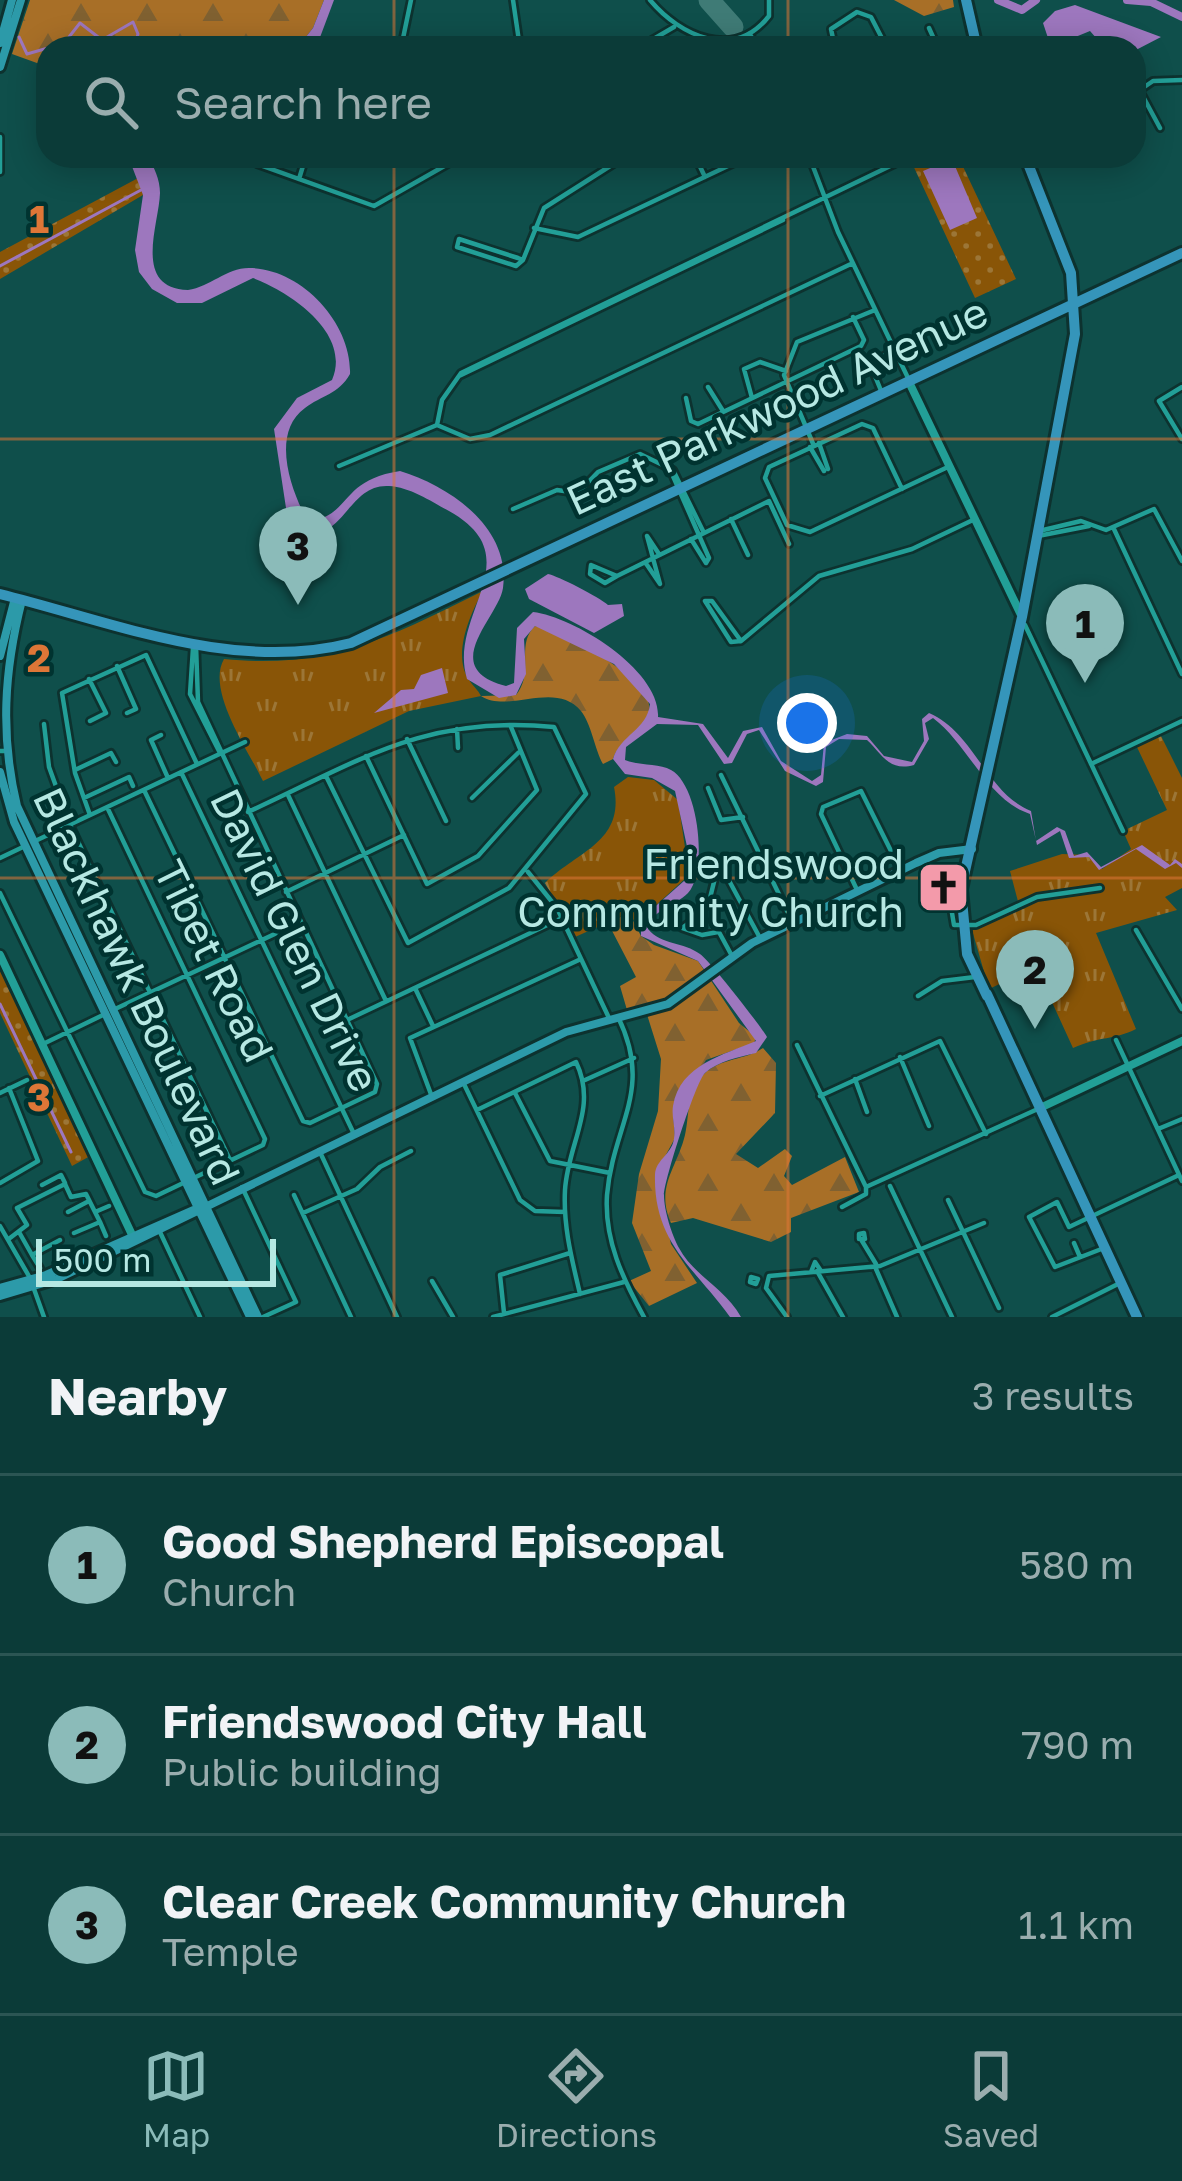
<!DOCTYPE html>
<html lang="en">
<head>
<meta charset="utf-8">
<style>
	:root { --surface:#0b3b38; --page:#144240; --text:#f1f3f6; --muted:#9aadae; --line:#2b5553; --accent:#8bbbb9 }
	body { margin:0; font-family:"Golos Text",sans-serif; background:var(--page); color:var(--text) }
	.scale { position:absolute; left:36px; bottom:30px; width:240px; box-sizing:border-box; padding-left:12px; border:6px solid #b6e8e3; border-top:0; font-size:33px; line-height:42px; white-space:nowrap; color:#b6e8e3; -webkit-text-stroke:9px #003330; paint-order:stroke }
	.you { position:absolute; left:807px; top:723px; width:42px; height:42px; margin:-30px; border:9px solid #fff; border-radius:50%; background:#1a73e8; box-shadow:0 0 0 18px #1a73e833 }
	.badge { display:grid; place-items:center; width:78px; height:78px; border-radius:50%; background:var(--accent); color:#111; font-size:39px; font-weight:700 }
	.pin { position:absolute; translate:-50% -99px; filter:drop-shadow(0 3px 6px #0008) }
	.pin::after { content:''; position:absolute; top:63px; width:42px; height:36px; background:inherit; clip-path:polygon(0 0,100% 0,50% 100%) }
	.list { margin:0; padding:0; list-style:none }
	h2 { display:flex; justify-content:space-between; align-items:center; height:156px; margin:0; padding:0 48px; font-size:51px }
	h2 small { font-size:39px; font-weight:400; color:var(--muted) }
	.list li { display:grid; grid-template-columns:78px 1fr auto; gap:36px; align-items:center; box-sizing:border-box; height:180px; padding:0 48px; border-top:3px solid var(--line) }
	.list b { display:block; font-size:45px; white-space:nowrap }
	.list p { margin:0; font-size:39px; white-space:nowrap; color:var(--muted) }
	.list em { font-size:39px; font-style:normal; color:var(--muted) }
	.icon { flex:none; width:66px; height:66px; fill:none; stroke:currentColor; stroke-width:2; stroke-linecap:round; stroke-linejoin:round }
	.map { position:relative; flex:none; width:1182px; height:1317px; overflow:hidden }
	.search { position:absolute; background:var(--surface); box-shadow:0 6px 30px #0003; left:36px; right:36px; top:36px; height:132px; display:flex; align-items:center; gap:30px; box-sizing:border-box; padding:0 42px; border-radius:36px; color:var(--muted); font-size:45px }
	.sheet { height:696px; background:var(--surface) }
	nav { display:flex; justify-content:space-around; align-items:center; box-sizing:border-box; height:168px; border-top:3px solid var(--line); background:var(--surface); font-size:33px; color:var(--muted) }
	nav a { display:grid; justify-items:center; gap:6px }
	nav .on { color:var(--accent) }
	.map>svg:first-child { display:block }
	.grass { fill:url(#grass-dots) }
	.forest { fill:url(#forest-firs) }
	.park { fill:url(#park-tufts) }
	.water { fill:#9d77be }
	.lines { fill:none; stroke-linecap:round; stroke-linejoin:round }
	.stream { stroke:#9d77be; stroke-width:3 }
	.river { stroke:#9d77be; stroke-width:8 }
	.runway { stroke:#3f7b76; stroke-width:21 }
	.minor-casing { stroke:#0d322f; stroke-width:10 }
	.tertiary-casing { stroke:#0d322f; stroke-width:14 }
	.secondary-casing { stroke:#0d322f; stroke-width:14 }
	.primary-casing { stroke:#0d322f; stroke-width:16 }
	.minor { stroke:#229f97; stroke-width:4.5 }
	.tertiary { stroke:#229f97; stroke-width:8 }
	.secondary { stroke:#2c9aa9; stroke-width:8 }
	.primary { stroke:#3595ba; stroke-width:10 }
	.grid { fill:none; stroke:#de7637; stroke-width:3; stroke-opacity:0.55 }
	.labels { text-anchor:middle; stroke-width:9; stroke-linejoin:round; paint-order:stroke }
	.street-label { font-size:42px; fill:#b6e8e3; stroke:#003330 }
	.poi-label { font-size:42px; fill:#b6e8e3; stroke:#003330; text-anchor:end }
	.grid-label { font-size:39px; text-anchor:middle; font-weight:bold; fill:#de7637; stroke:#003330; stroke-width:9; stroke-linejoin:round; paint-order:stroke }
</style>
</head>
<body>
<div class="map">
<svg width="1182" height="1317" viewBox="0 0 1182 1317">
	<defs>
		<pattern id="grass-dots" width="8" height="8" patternUnits="userSpaceOnUse" patternTransform="scale(3)"><rect width="8" height="8" fill="#895507"/><path d="M2 2h.1M6 6h.1" fill="none" stroke="#9c7637" stroke-width="1.8" stroke-linecap="round"/></pattern>
		<pattern id="forest-firs" width="22" height="20" patternUnits="userSpaceOnUse" patternTransform="scale(3)"><rect width="22" height="20" fill="#a86f27"/><path d="M5 1l3.5 6h-7zM16 11l3.5 6h-7z" fill="#806131"/></pattern>
		<pattern id="park-tufts" width="24" height="20" patternUnits="userSpaceOnUse" patternTransform="scale(3)"><rect width="24" height="20" fill="#895507"/><path d="M3 7l-1-3M5 7V3M7 7l1-3M15 17l-1-3M17 17v-4M19 17l1-3" fill="none" stroke="#9c7637"/></pattern>
	</defs>
	<rect width="100%" height="100%" fill="#0f4f4b"/>
	<path class="grass" d="M922 156H958L1016 279 975 298 911 161Z
		M140 177 143 195 0 279V252Z
		M0 961 92 1155 72 1166 0 1013Z"/>
	<path class="forest" d="M30 0H324L313 28 297 48 155 42 136 48H48V67L12 54Z
		M894 0H953L954 7 924 16Z
		M535 626C561 629 660 682 649 715 642 734 619 739 613 759L603 764C595 750 591 723 581 711 555 680 509 714 481 696L516 695C535 672 515 645 535 626Z
		M629 913 641 936 654 945 698 961 739 1023 756 1037 754 1043 706 1060 673 1113 675 1138 655 1175 671 1244 697 1283 649 1306 629 1281 651 1271 632 1223 639 1174 658 1111 661 1059 644 1005 627 1010 620 986 636 977 608 923Z
		M763 1048 776 1063 775 1113 736 1154 758 1168 785 1149 792 1156 784 1176 792 1185 845 1157 859 1192 791 1218V1232L771 1242 693 1218 671 1223C655 1187 677 1168 685 1135 690 1113 686 1091 704 1074 720 1058 746 1060 763 1048Z"/>
	<path class="park" d="M483 591C470 614 452 655 469 680 473 686 478 690 481 696L409 711 263 781C248 750 206 690 224 659 329 670 392 636 483 591Z
		M1160 734 1182 778V888L1165 897 1177 910 1096 933 1136 1029C1114 1040 1100 1036 1073 1048L1051 1000 1039 1005 1023 973 989 989 972 930 1020 909 1010 871 1062 854 1087 855 1102 869 1131 849 1123 831 1167 810 1136 745Z
		M628 777 654 780 678 800 689 875 641 919 639 928 629 913 575 937 545 883C578 851 625 842 614 787Z"/>
	<path class="water" d="M324 0H334L316 48H297L313 28Z
		M1075 5 1161 37 1134 51 1105 48 1090 31 1051 47 1043 23 1055 11Z
		M128 156H148C154 168 160 179 160 193 159 225 132 288 188 290 210 287 226 268 249 268 301 268 352 323 350 374 338 395 322 395 305 408 272 432 289 484 304 514L317 520C352 509 343 480 400 471 449 486 511 527 503 588 499 617 436 668 506 686L514 683 517 628 533 612C575 617 661 671 658 717L703 724 728 758 743 731 762 727 781 761 812 781 821 775 824 743 847 734 867 736 884 756 912 762 924 741 922 719 929 713C975 733 986 793 1031 811L1036 841 1057 827 1065 831 1074 856 1087 852 1101 867 1142 845 1170 865 1175 859 1182 864V868L1176 863 1165 869 1136 849 1099 870 1089 857 1069 858 1060 831 1037 845 1030 814C987 800 969 745 933 718L925 723 929 739 914 765C889 772 882 754 867 740L839 739 826 747 823 782 816 786 785 771 759 730 747 734 732 763 724 764 698 725 657 724 626 747 625 760C639 766 659 763 671 770 699 785 708 871 688 893 674 907 652 909 648 929 661 945 684 942 700 954 710 961 760 1025 767 1037L756 1053C739 1057 718 1061 705 1073 696 1081 664 1181 664 1195 664 1211 672 1235 679 1248 694 1276 725 1288 741 1317H730C695 1268 653 1243 655 1174 656 1161 669 1155 673 1143 677 1130 671 1118 673 1106 680 1064 724 1055 756 1041L698 961 641 936V919L684 881 691 865 675 791 652 778 625 774 613 759C620 735 647 730 650 704L614 664 535 626 524 639 526 674 516 695 499 698 467 679C447 614 533 558 449 511 432 502 410 487 389 486 346 483 343 550 297 528L286 508 274 429 297 398 332 380C352 333 290 292 253 278L202 303H177L152 289 139 272 135 250 143 195Z
		M952 159 977 218 950 230 923 171Z
		M548 574C558 576 599 597 608 605L622 604 624 616 594 633 529 599 525 589Z
		M442 668 448 693 374 713 401 690 414 689 421 675Z"/>
	<g class="lines">
		<path class="stream" d="M19 37 27 54 48 48
			M71 48 69 37 80 23 102 40 133 22 138 34 134 48
			M0 266 141 190
			M0 1004 71 1152"/>
		<path class="river" d="M998 0 1022 10 1036 0
			M1127 0 1151 2 1182 17"/>
		<path class="runway" d="M709 0 733 27"/>
		<defs>
			<path id="minor" d="M513 0 520 48
				M650 0C680 36 734 61 769 16V0
				M929 28 938 48
				M751 36 757 48
				M401 48 411 0
				M638 48 674 27
				M835 48 831 29 857 12 871 17 887 48
				M1139 89 1160 128
				M1134 94 1153 81 1182 80
				M0 137V172
				M235 156 374 206 462 156
				M695 156 705 177
				M809 156 838 232 909 380
				M1027 160 1039 156
				M299 179 306 156
				M534 228 578 237 749 156
				M459 239 518 258 523 260 516 266 457 247Z
				M523 260 544 208 626 156
				M459 376 783 220
				M708 387 723 411
				M1182 387 1159 401 1182 439
				M882 393 870 364 894 350
				M686 398 691 421 698 424 861 346 864 340 853 317
				M752 398 744 369 760 362 786 371
				M437 425 442 400 461 373 911 156
				M819 443 828 469
				M814 446 784 375 797 342 875 310
				M810 447 824 471
				M339 466 437 425 470 439 490 435 853 263
				M669 467 709 558 706 563 691 539
				M902 489 873 428 862 424 769 467 765 478 787 525 810 532C857 510 904 488 950 466
				M513 509 557 490 578 493 598 472 640 454 673 470 704 533
				M731 519 748 555
				M1113 527 1182 674
				M1039 531 1081 521 1106 530 1154 509 1182 561
				M1038 536 1089 526
				M645 562 660 584 647 536 659 554
				M591 565 617 576 605 583 590 574Z
				M617 576 769 501 789 544
				M705 601H712L741 641 731 642Z
				M1025 625 1123 831
				M741 641 819 576 912 549 975 519
				M193 648 190 694 220 753
				M117 666 136 709 127 713
				M89 679 106 713 90 721
				M44 724 49 767 70 825 230 1160
				M457 729 458 748
				M161 735 151 740 168 778
				M407 739 446 821
				M0 751H4
				M366 756 427 884 478 856 537 790 511 727
				M1091 764 1182 721
				M75 770 111 753 116 762
				M181 772 354 1134
				M721 775 793 923
				M708 788 721 820 743 817
				M144 790 303 1121 310 1123 375 1092 377 1084 198 702 196 645
				M288 795 386 1001
				M84 798 129 777 133 786
				M472 798 518 753
				M248 812C357 762 426 714 554 727L586 794 509 888 408 943 326 776
				M90 815 75 773 62 693 146 655 197 764
				M33 842 245 742
				M0 858 23 847
				M719 862 707 910 732 956
				M719 862 760 938
				M528 872 557 908 609 1018
				M286 892 404 835
				M858 892 821 814 823 807 861 791 900 869
				M0 893 145 1192 156 1196 263 1145 265 1139 107 807
				M951 907 954 925H976L1037 897 1100 888
				M707 910 682 928 702 935 718 932
				M1136 930 1182 1009
				M415 988 433 1026
				M918 996 942 981 975 977
				M113 1010 298 923
				M618 1017C654 1090 613 1124 607 1195 604 1240 623 1279 644 1317
				M347 1020 562 918
				M1116 1040 1182 1181
				M43 1044 103 1015
				M797 1045 866 1187
				M900 1057 929 1126
				M855 1079 867 1112
				M585 1080 634 1058
				M463 1082 520 1200 535 1211 565 1212
				M0 1093 27 1080
				M515 1093 550 1161 610 1173
				M820 1096 940 1041 986 1134
				M432 1097 410 1038 581 959
				M477 1110 576 1062C598 1108 568 1142 565 1190 563 1226 572 1260 580 1294
				M1158 1129 1182 1119
				M319 1150 397 1317
				M0 1183 38 1161 9 1088
				M42 1185 61 1175 65 1183
				M890 1186 952 1317
				M242 1187 296 1302 263 1317
				M294 1195 351 1317
				M948 1200 999 1308
				M842 1207 866 1194V1187L1040 1108
				M68 1212 89 1201
				M95 1212 109 1206
				M303 1213 357 1189 380 1167 411 1151
				M0 1226 30 1278
				M159 1230 200 1317
				M19 1232 32 1255 60 1240
				M74 1233 100 1222 106 1236
				M859 1234 864 1233 865 1239H859Z
				M10 1238 27 1225 17 1208 65 1184 71 1197 86 1194 100 1222
				M862 1241 876 1264
				M1074 1243 1080 1257
				M1104 1248 1055 1267 1029 1217 1057 1202 1069 1227 1179 1175
				M32 1255 40 1268
				M880 1266 984 1223
				M876 1269 897 1317
				M817 1271 843 1317
				M811 1272 815 1262 821 1271
				M751 1277 758 1279 756 1284 750 1282Z
				M432 1281 453 1317
				M34 1289 44 1317
				M504 1313 500 1275 570 1253
				M493 1317 624 1282
				M787 1317 766 1288 769 1276 880 1266 871 1267
				M1052 1317 1120 1283"/>
			<path id="tertiary" d="M909 382 1022 617
				M0 955 134 1239
				M1040 1108 1182 1041"/>
			<path id="secondary" d="M0 43 12 0
				M0 67 21 0
				M22 600C4 671 0 735 17 806L258 1317
				M0 656 15 598
				M0 772 14 822 250 1317
				M0 1288 46 1275 196 1209
				M0 1296 57 1279 566 1032 668 1004 752 943 916 863 939 853 972 849"/>
			<path id="primary" d="M966 0 977 48
				M0 594C113 622 234 673 351 643L1182 253
				M987 994 1137 1317
				M987 996 967 954 961 889 1022 617 1075 334 1071 273 1025 156"/>
		</defs>
		<use href="#minor" class="minor-casing"/>
		<use href="#tertiary" class="tertiary-casing"/>
		<use href="#secondary" class="secondary-casing"/>
		<use href="#primary" class="primary-casing"/>
		<use href="#minor" class="minor"/>
		<use href="#tertiary" class="tertiary"/>
		<use href="#secondary" class="secondary"/>
		<use href="#primary" class="primary"/>
	</g>
	<path class="grid" d="M394 0V48M788 0V48M394 156V1317M788 156V1317M0 439H1182M0 878H1182"/>
	<defs>
		<symbol id="church-square" viewBox="-11 -11 22 22"><rect x="-9" y="-9" width="18" height="18" rx="4" fill="#f39aaa" stroke="#003330"/><path d="M-1.2-6h2.4v3.5h3.3v2.4h-3.3V6h-2.4V-.1h-3.3v-2.4h3.3Z" fill="#111"/></symbol>
	</defs>
	<g fill-rule="evenodd">
		<use href="#church-square" x="914" y="858" width="59" height="59"/>
	</g>
	<g class="labels">
		<g class="street-label">
			<text transform="translate(777 406) rotate(-25)" y="15">East Parkwood Avenue</text>
			<text transform="translate(295 940) rotate(64)" y="15">David Glen Drive</text>
			<text transform="translate(214 961) rotate(64)" y="15">Tibet Road</text>
			<text transform="translate(137 986) rotate(65)" y="15">Blackhawk Boulevard</text>
		</g>
		<g class="poi-label">
			<text x="904" y="879">Friendswood<tspan x="904" dy="48">Community Church</tspan></text>
		</g>
	</g>
	<g class="grid-label">
		<text x="39" y="233">1</text>
		<text x="39" y="672">2</text>
		<text x="39" y="1111">3</text>
	</g>
</svg>
<div class="scale">500 m</div>
<div class="you"></div>
<div class="pin badge" style="left:1085px;top:683px">1</div>
<div class="pin badge" style="left:1035px;top:1029px">2</div>
<div class="pin badge" style="left:298px;top:605px">3</div>
<div class="search"><svg class="icon" aria-label="search" viewBox="0 0 24 24"><circle cx="10" cy="10" r="6"/><path d="M15 15l6 6"/></svg>Search here</div>
</div>
<section class="sheet">
<h2>Nearby<small>3 results</small></h2>
<ul class="list">
<li><span class="badge">1</span><div><b>Good Shepherd Episcopal</b><p>Church</p></div><em>580 m</em></li>
<li><span class="badge">2</span><div><b>Friendswood City Hall</b><p>Public building</p></div><em>790 m</em></li>
<li><span class="badge">3</span><div><b>Clear Creek Community Church</b><p>Temple</p></div><em>1.1 km</em></li>
</ul>
</section>
<nav>
<a class="on"><svg class="icon" aria-label="map" viewBox="0 0 24 24"><path d="M3 6l6-2 6 2 6-2v14l-6 2-6-2-6 2zM9 4v14M15 6v14"/></svg>Map</a>
<a><svg class="icon" aria-label="directions" viewBox="0 0 24 24"><path d="M12 3l9 9-9 9-9-9zM9 14v-3h6M13 9l2 2-2 2"/></svg>Directions</a>
<a><svg class="icon" aria-label="saved" viewBox="0 0 24 24"><path d="M7 4h10v16l-5-4-5 4z"/></svg>Saved</a>
</nav>
</body>
</html>
